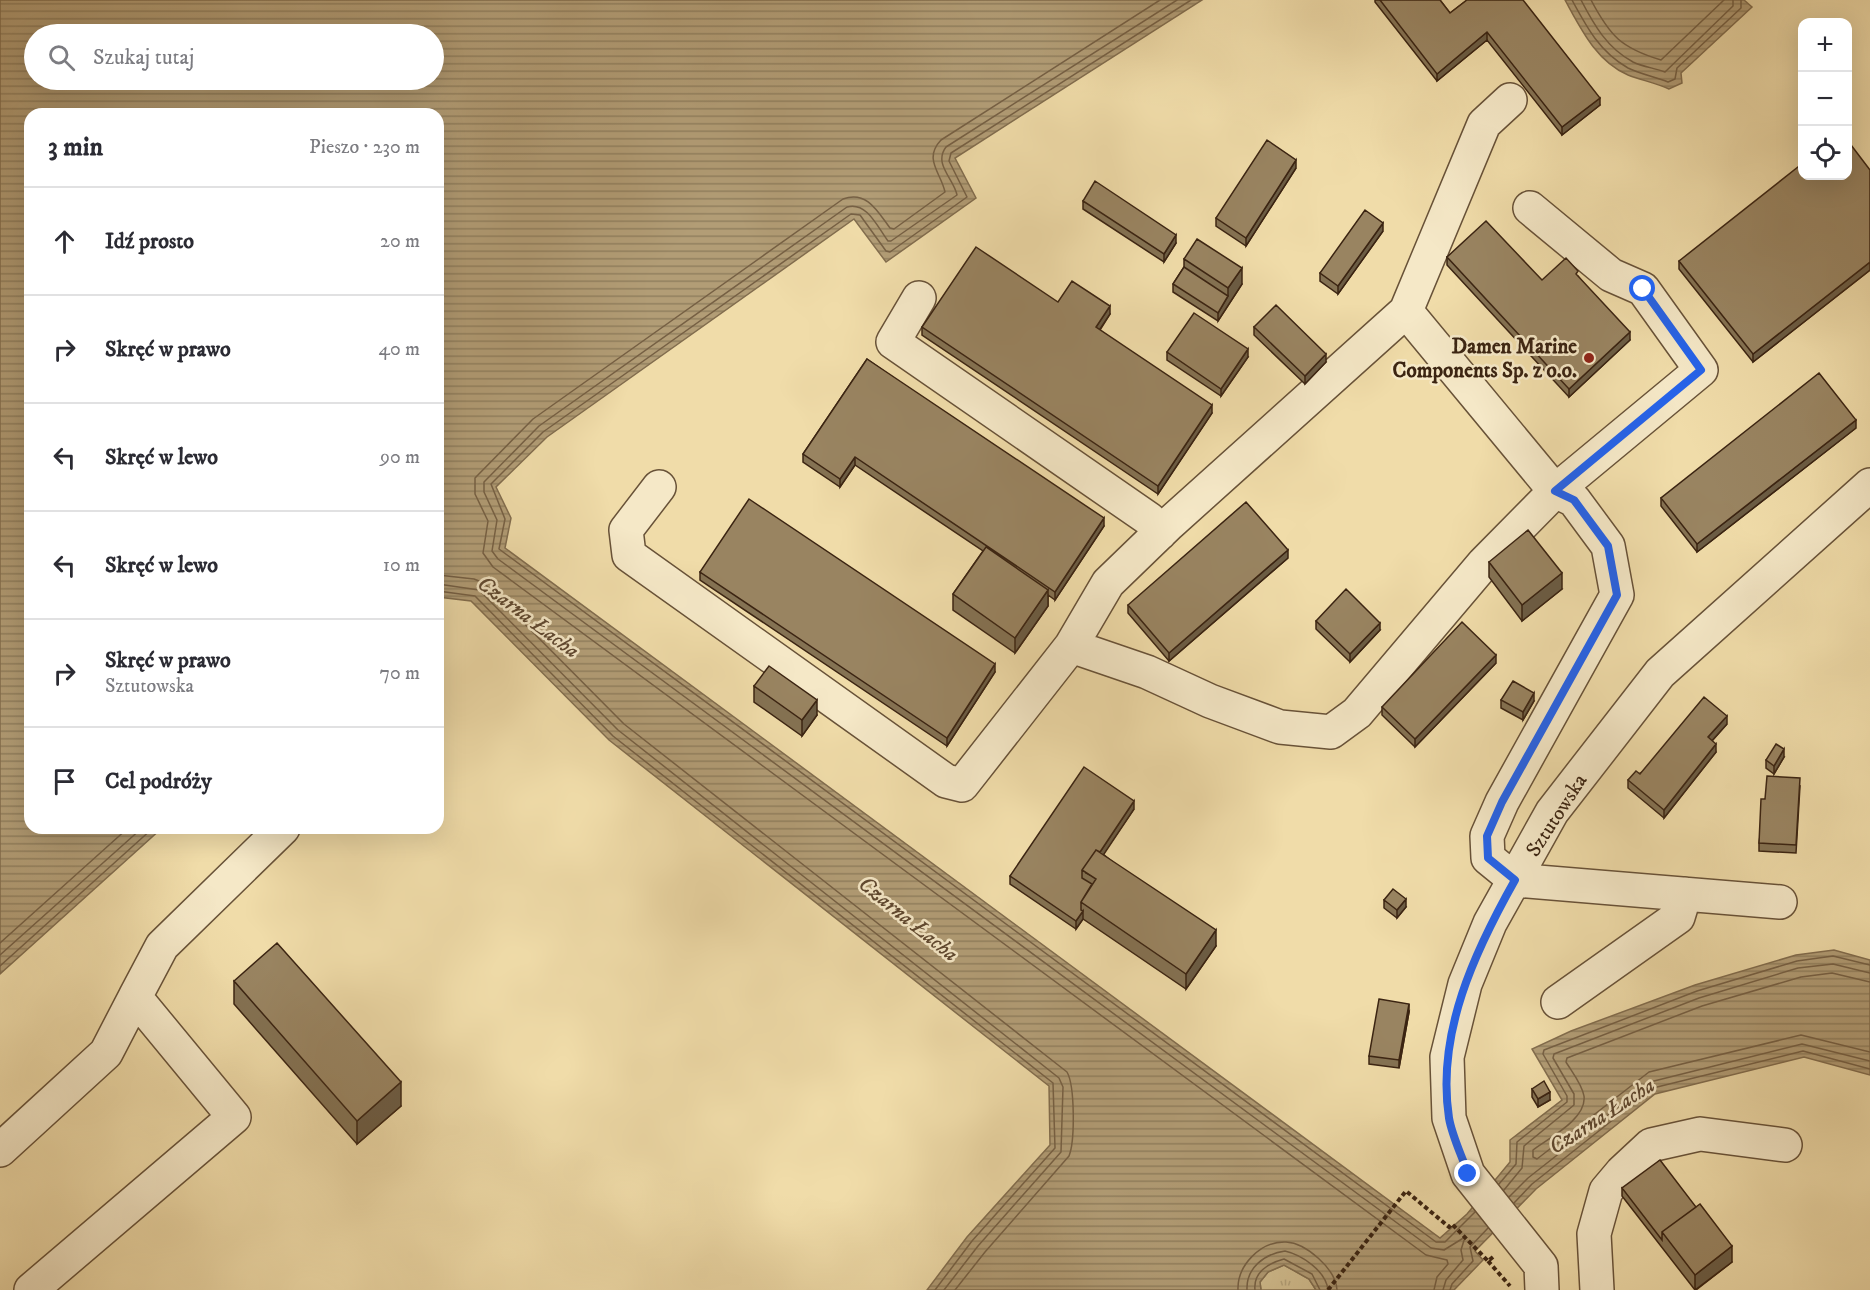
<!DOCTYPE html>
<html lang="pl">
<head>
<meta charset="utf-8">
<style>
	:root { --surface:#fff; --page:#f2f2f3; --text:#2b2b33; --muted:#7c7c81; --line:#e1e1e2 }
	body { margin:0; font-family:"IM FELL DW Pica",serif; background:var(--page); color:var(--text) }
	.controls { position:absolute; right:18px; top:18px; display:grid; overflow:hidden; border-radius:12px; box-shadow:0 6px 24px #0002 }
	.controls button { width:54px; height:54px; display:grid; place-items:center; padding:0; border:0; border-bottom:2px solid var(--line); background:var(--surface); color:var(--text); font:30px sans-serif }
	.stop { position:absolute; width:18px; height:18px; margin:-14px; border:4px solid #2563eb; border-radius:50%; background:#fff }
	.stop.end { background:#2563eb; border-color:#fff; box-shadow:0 2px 6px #0008 }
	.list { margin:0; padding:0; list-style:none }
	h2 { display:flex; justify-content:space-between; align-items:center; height:78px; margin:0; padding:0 24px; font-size:26px }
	h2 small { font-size:20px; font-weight:400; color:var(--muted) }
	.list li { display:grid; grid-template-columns:39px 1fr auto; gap:18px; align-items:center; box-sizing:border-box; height:108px; padding:0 24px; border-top:2px solid var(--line) }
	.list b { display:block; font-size:22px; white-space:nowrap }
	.list p { margin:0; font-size:20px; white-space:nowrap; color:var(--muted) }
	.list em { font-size:20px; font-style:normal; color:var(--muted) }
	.icon { flex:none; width:33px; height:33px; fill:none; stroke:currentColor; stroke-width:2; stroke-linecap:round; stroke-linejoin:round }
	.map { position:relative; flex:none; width:1870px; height:1290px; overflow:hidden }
	.search { position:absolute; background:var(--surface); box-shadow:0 6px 24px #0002; left:24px; top:24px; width:420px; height:66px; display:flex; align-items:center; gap:15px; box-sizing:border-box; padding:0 21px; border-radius:33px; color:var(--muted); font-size:22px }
	.panel { position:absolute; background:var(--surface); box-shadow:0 6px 24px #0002; left:24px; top:108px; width:420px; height:726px; border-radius:18px }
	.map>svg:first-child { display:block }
	.grass { fill:url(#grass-tufts); stroke:#867050; stroke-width:1.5 }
	.water { fill:url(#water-rules); stroke:#826d4e; stroke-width:1.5; fill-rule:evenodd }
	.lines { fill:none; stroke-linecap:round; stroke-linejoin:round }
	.shore { stroke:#766044; stroke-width:1.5 }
	.minor-casing { stroke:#685238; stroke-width:36 }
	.path { stroke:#3b2412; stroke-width:4; stroke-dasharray:4.5 3; stroke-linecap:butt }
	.minor { stroke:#f5e8c7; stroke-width:33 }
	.wall { fill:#847253; stroke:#3b2412; stroke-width:1.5 }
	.shaded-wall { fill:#6b5c44; stroke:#3b2412; stroke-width:1.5 }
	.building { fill:#998461; stroke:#3b2412; stroke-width:1.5 }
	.route { stroke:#2563eb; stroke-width:8 }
	.poi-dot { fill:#8f2418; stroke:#f5e8c7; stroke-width:2 }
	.labels { text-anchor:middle; stroke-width:5; stroke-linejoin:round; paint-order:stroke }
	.poi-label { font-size:21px; font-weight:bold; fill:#3b2412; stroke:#f5e8c7; text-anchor:end }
	.street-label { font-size:21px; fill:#3b2412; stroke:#f5e8c7 }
	.water-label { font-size:22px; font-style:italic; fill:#5f4830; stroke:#f5e8c7 }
</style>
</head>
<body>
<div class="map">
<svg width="1870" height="1290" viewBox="0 0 1870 1290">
	<defs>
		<pattern id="grass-tufts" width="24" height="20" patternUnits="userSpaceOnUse" patternTransform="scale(1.5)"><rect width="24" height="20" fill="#d1bd8f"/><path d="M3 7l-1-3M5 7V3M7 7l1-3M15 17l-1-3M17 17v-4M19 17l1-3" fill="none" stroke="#b4a27a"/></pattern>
		<pattern id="water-rules" width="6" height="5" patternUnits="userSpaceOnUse" patternTransform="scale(1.5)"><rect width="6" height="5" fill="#b29d76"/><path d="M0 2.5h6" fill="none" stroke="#92805f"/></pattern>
	</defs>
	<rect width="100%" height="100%" fill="#f0dca9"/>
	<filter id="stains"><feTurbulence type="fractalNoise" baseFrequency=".00333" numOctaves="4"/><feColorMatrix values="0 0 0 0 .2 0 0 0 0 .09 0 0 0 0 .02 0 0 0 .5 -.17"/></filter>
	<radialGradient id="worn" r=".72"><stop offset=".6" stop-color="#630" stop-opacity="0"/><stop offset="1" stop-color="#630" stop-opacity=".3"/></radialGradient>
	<path class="grass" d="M1284 1265 1309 1279 1316 1290H1261L1260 1282 1268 1272Z"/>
	<path class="water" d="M0 0H1202L955 158 976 198 886 262 854 219 547 437 496 487 511 518 505 548 1440 1238 1467 1214 1510 1162V1140L1562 1100 1532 1049 1571 1031 1695 985 1796 955 1834 950 1870 960V1075L1804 1057 1655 1094 1536 1189 1475 1251 1483 1260 1454 1290H1316L1309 1279 1284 1265 1268 1272 1260 1282 1261 1290H927L967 1237 1050 1145 1049 1086 609 740 471 601 438 597V114H30V828H162L0 974ZM34 34H434V80H34Z
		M1565 0H1744L1752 7 1681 73 1682 83 1669 89C1656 83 1641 80 1628 75 1596 61 1581 29 1565 0Z"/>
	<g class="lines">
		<path class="shore" d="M1160 0 941 140C923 159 941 173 945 192L894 229 890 228C878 212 867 190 843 199L533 419 475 478V494L488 521 483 553 493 567 1426 1255 1447 1260 1448 1264 1437 1277 1434 1290
			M1177 0 946 147C933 164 954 179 957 195L891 241H888C878 228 867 201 847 207L539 426 484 482V492L497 520 492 551 498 559 1431 1248 1444 1250 1465 1237 1461 1250 1463 1260 1446 1280 1443 1290
			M1191 0 951 153 949 161 967 197 890 252 886 251 860 215 851 214 543 432 491 484 505 519 499 549 1436 1242H1445L1475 1212
			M1572 0C1587 28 1600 52 1628 68 1640 74 1656 77 1668 82L1675 79 1677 68 1741 8V0
			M1581 0C1594 25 1607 48 1633 62 1643 67 1655 68 1665 72L1733 6V0
			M1591 0C1610 36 1621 48 1661 60L1724 0
			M438 575 474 579 484 583 624 724 1067 1072C1075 1086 1075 1141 1069 1156L985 1252 955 1290
			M438 584 479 590 618 730 1059 1078 1063 1087 1061 1152 978 1246 944 1290
			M438 591 475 596 613 736 1053 1083 1055 1148 972 1241 935 1290
			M0 943 128 828
			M0 955 142 828
			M0 966 153 828
			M1870 982 1832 973 1801 977 1702 1006 1567 1058 1566 1062C1572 1072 1582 1084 1584 1096 1587 1119 1549 1138 1533 1150V1157L1537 1159 1649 1072 1801 1035 1870 1052
			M1499 1184 1516 1164 1517 1142 1567 1102V1096L1543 1054 1544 1050 1697 991 1797 961 1833 956 1870 965
			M1504 1190 1522 1168 1524 1146 1574 1105V1094L1553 1058 1554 1054 1699 998 1798 968 1833 964 1870 973
			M1509 1197 1528 1178 1650 1082 1802 1044 1870 1061
			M1514 1203 1532 1184 1653 1088 1803 1051 1870 1069
			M1238 1290C1237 1266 1260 1241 1286 1242 1306 1243 1336 1269 1337 1290
			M1247 1290C1246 1268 1264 1254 1285 1251 1302 1255 1326 1271 1328 1290
			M1255 1290C1253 1272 1269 1263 1284 1259L1312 1274 1320 1290
			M1450 1290 1452 1284 1473 1261 1470 1247 1488 1228"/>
		<defs>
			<path id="minor" d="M1510 100 1484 124 1406 311 1555 491 1701 370 1643 289 1611 275 1530 208
				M919 298 893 342 1149 519 1160 533
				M659 487 626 530 629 555 946 781 962 785 1071 646 1147 672 1210 701 1280 727 1331 732 1357 713 1484 563 1555 491 1574 500 1608 546 1617 595 1502 802 1487 836 1488 858 1515 880 1780 902
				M1071 646 1108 583 1169 524 1406 311
				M1558 1002 1678 917 1685 894
				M0 1150 106 1053 135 997
				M31 1290 234 1117 135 997 162 946 283 828
				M1542 1290 1541 1266 1468 1174 1449 1118 1447 1057 1465 984 1490 923 1552 812 1660 673 1870 485
				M1597 1290 1594 1234 1606 1191 1622 1172 1651 1145 1700 1134 1785 1145"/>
		</defs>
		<use href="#minor" class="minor-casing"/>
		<path class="path" d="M1488 1261 1510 1286
			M1328 1290 1406 1191 1449 1227 1452 1224 1488 1261 1493 1257"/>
		<use href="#minor" class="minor"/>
	</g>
	<path class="wall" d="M1375 0H1440L1450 13 1467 0 1600 105 1562 135 1487 40 1437 81 1375 2Z
		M1296 168 1246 246 1216 226V218Z
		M1870 170V270L1753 362 1679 269V261Z
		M1083 201 1176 243 1164 262 1083 209Z
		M1383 231 1338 294 1320 281V273Z
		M1447 257 1542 280 1578 276 1630 340 1569 397 1447 265Z
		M1184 259 1242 284 1218 321 1173 292V284L1184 267Z
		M1058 302 1110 314 1100 330 1212 413 1158 494 922 335V327Z
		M1254 327 1326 362 1305 384 1254 335Z
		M1167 352 1248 357 1221 396 1167 360Z
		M867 359 1104 526 1055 600 1048 595V606L1015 653 953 610V594L983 551 855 465 840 487 803 462V454Z
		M1856 428 1697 552 1661 506V498Z
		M1288 558 1169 661 1128 613V605Z
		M1489 562 1562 589 1522 621 1489 577Z
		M700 572 995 672 947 746 700 580Z
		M1316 621 1380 630 1350 662 1316 629Z
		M1496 663 1415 747 1382 715V707Z
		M754 686 817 715 802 736 754 702Z
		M1501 700 1534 701 1523 720 1501 708Z
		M1727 724 1712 741 1716 752 1664 818 1628 788V780Z
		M1784 757 1774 774 1766 768V760Z
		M1800 786 1796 853 1759 851V843L1765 799Z
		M1134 809 1103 854 1216 946 1186 989 1083 919 1076 929 1010 884V876Z
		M1384 900 1406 907 1397 918 1384 908Z
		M234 981 401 1106 357 1144 234 1004Z
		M1409 1012 1399 1068 1369 1064V1056Z
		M1532 1089 1550 1100 1538 1107 1532 1097Z
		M1622 1188 1732 1262 1696 1290H1695L1622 1196Z"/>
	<path class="shaded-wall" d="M1487 32V40L1437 81V74Z
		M1600 98V105L1562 135V127Z
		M1296 160V168L1246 246V238Z
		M1383 223V231L1338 294V286Z
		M1176 235V243L1164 262V254Z
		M1870 262V270L1753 362V354Z
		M1242 268V284L1218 321V313L1228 296V288Z
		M1110 306V314L1096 335V327Z
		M1630 332V340L1569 397V389Z
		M1248 349V357L1221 396V389Z
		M1326 354V362L1305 384V376Z
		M1212 405V413L1158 494V486Z
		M1856 420V428L1697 552V544Z
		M855 457V465L840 487V479Z
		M1104 518V526L1055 600V592Z
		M1288 550V558L1169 661V653Z
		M1562 573V589L1522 621V605Z
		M1048 590V606L1015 653V638Z
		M1380 623V630L1350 662V654Z
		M1496 655V663L1415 747V739Z
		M995 664V672L947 746V738Z
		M1534 693V701L1523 720V712Z
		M817 700V715L802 736V720Z
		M1727 716V724L1708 745V737Z
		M1716 744V752L1664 818V810Z
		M1784 749V757L1774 774V766Z
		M1134 801V809L1090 875 1086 873Z
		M1406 899V907L1397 918V910Z
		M1083 911V919L1076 929V921Z
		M1216 930V946L1186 989V974Z
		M1409 1004V1012L1399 1068V1060Z
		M401 1082V1106L357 1144V1121Z
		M1550 1092V1100L1538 1107V1099Z
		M1732 1246V1262L1695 1290V1275Z"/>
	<path class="building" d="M1380 0H1440L1450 13 1467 0H1523L1600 98 1562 127 1487 32 1437 74Z
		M1267 140 1296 160 1246 238 1216 218Z
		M1848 141 1870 170V262L1753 354 1679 261 1803 163V176H1848Z
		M1095 181 1176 235 1164 254 1083 201Z
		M1365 210 1383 223 1338 286 1320 273Z
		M1486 221 1542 280 1566 258 1578 271 1576 274 1630 332 1569 389 1447 257Z
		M1197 239 1242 268 1228 288 1184 259Z
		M976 247 1058 302 1072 281 1110 306 1096 327 1212 405 1158 486 922 327Z
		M1184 267 1228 296 1218 313 1173 284Z
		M1276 305 1326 354 1305 376 1254 327Z
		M1194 313 1248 349 1221 389 1167 352Z
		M867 359 1104 518 1055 592 855 457 840 479 803 454Z
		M1819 373 1856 420 1697 544 1661 498Z
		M749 499 995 664 947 738 700 572Z
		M1246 502 1288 550 1169 653 1128 605Z
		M1528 530 1562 573 1522 605 1489 562Z
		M986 547 1048 590 1015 638 953 594Z
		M1346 589 1380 623 1350 654 1316 621Z
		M1462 622 1496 655 1415 739 1382 707Z
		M769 666 817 700 802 720 754 686Z
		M1513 681 1534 693 1523 712 1501 700Z
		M1704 697 1727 716 1708 737 1716 744 1664 810 1628 780 1636 771 1640 774Z
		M1776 744 1784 749 1774 766 1766 760Z
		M1084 767 1134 801 1100 852 1096 850 1082 870V878L1092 884 1081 902V910L1083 911 1076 921 1010 876Z
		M1767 776 1800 778 1796 845 1759 843 1761 799H1765Z
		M1096 850 1216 930 1186 974 1081 902 1096 879 1082 870Z
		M1393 889 1406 899 1397 910 1384 900Z
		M277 943 401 1082 357 1121 234 981Z
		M1379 999 1409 1004 1399 1060 1369 1056Z
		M1544 1081 1550 1092 1538 1099 1532 1089Z
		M1660 1160 1696 1207 1662 1232V1240L1622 1188Z
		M1700 1204 1732 1246 1695 1275 1662 1232Z"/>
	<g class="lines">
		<path class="route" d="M1468 1174C1462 1156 1452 1136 1449 1118 1436 1033 1475 951 1515 880L1488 858 1487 836 1502 802 1617 595 1608 546 1574 500 1555 491 1701 370 1643 289"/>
	</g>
	<circle class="poi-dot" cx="1589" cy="358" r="6"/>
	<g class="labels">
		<g class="poi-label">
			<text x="1577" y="353">Damen Marine<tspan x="1577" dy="24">Components Sp. z o.o.</tspan></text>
		</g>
		<g class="street-label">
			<text transform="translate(1556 815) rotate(-57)" y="7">Sztutowska</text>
		</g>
		<g class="water-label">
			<text transform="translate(529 616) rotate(37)" y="8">Czarna Łacha</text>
			<text transform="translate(909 918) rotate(39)" y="8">Czarna Łacha</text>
			<text transform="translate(1601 1115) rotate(-33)" y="8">Czarna Łacha</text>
		</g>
	</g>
	<rect width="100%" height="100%" filter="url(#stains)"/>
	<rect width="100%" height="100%" fill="url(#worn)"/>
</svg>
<div class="controls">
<button>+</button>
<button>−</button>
<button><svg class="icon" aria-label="locate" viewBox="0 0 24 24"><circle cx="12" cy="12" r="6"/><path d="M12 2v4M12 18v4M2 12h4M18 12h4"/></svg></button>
</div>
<div class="stop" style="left:1643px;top:289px"></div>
<div class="stop end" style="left:1468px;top:1174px"></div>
<div class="search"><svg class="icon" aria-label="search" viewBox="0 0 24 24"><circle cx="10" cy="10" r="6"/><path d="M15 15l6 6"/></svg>Szukaj tutaj</div>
<section class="panel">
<h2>3 min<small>Pieszo · 230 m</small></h2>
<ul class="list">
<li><svg class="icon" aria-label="ahead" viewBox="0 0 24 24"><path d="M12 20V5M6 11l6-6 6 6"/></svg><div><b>Idź prosto</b></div><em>20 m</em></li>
<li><svg class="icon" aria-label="right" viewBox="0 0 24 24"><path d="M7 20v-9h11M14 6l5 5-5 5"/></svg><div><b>Skręć w prawo</b></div><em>40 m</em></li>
<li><svg class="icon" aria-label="left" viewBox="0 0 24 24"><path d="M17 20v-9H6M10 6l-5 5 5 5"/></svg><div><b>Skręć w lewo</b></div><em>90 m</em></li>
<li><svg class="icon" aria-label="left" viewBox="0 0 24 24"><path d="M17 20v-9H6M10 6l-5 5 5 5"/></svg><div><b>Skręć w lewo</b></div><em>10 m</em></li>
<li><svg class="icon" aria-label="right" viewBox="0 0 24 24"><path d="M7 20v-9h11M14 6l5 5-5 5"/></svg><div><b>Skręć w prawo</b><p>Sztutowska</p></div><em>70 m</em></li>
<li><svg class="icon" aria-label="arrive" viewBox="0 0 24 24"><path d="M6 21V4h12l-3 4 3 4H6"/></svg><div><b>Cel podróży</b></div></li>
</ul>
</section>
</div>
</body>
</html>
